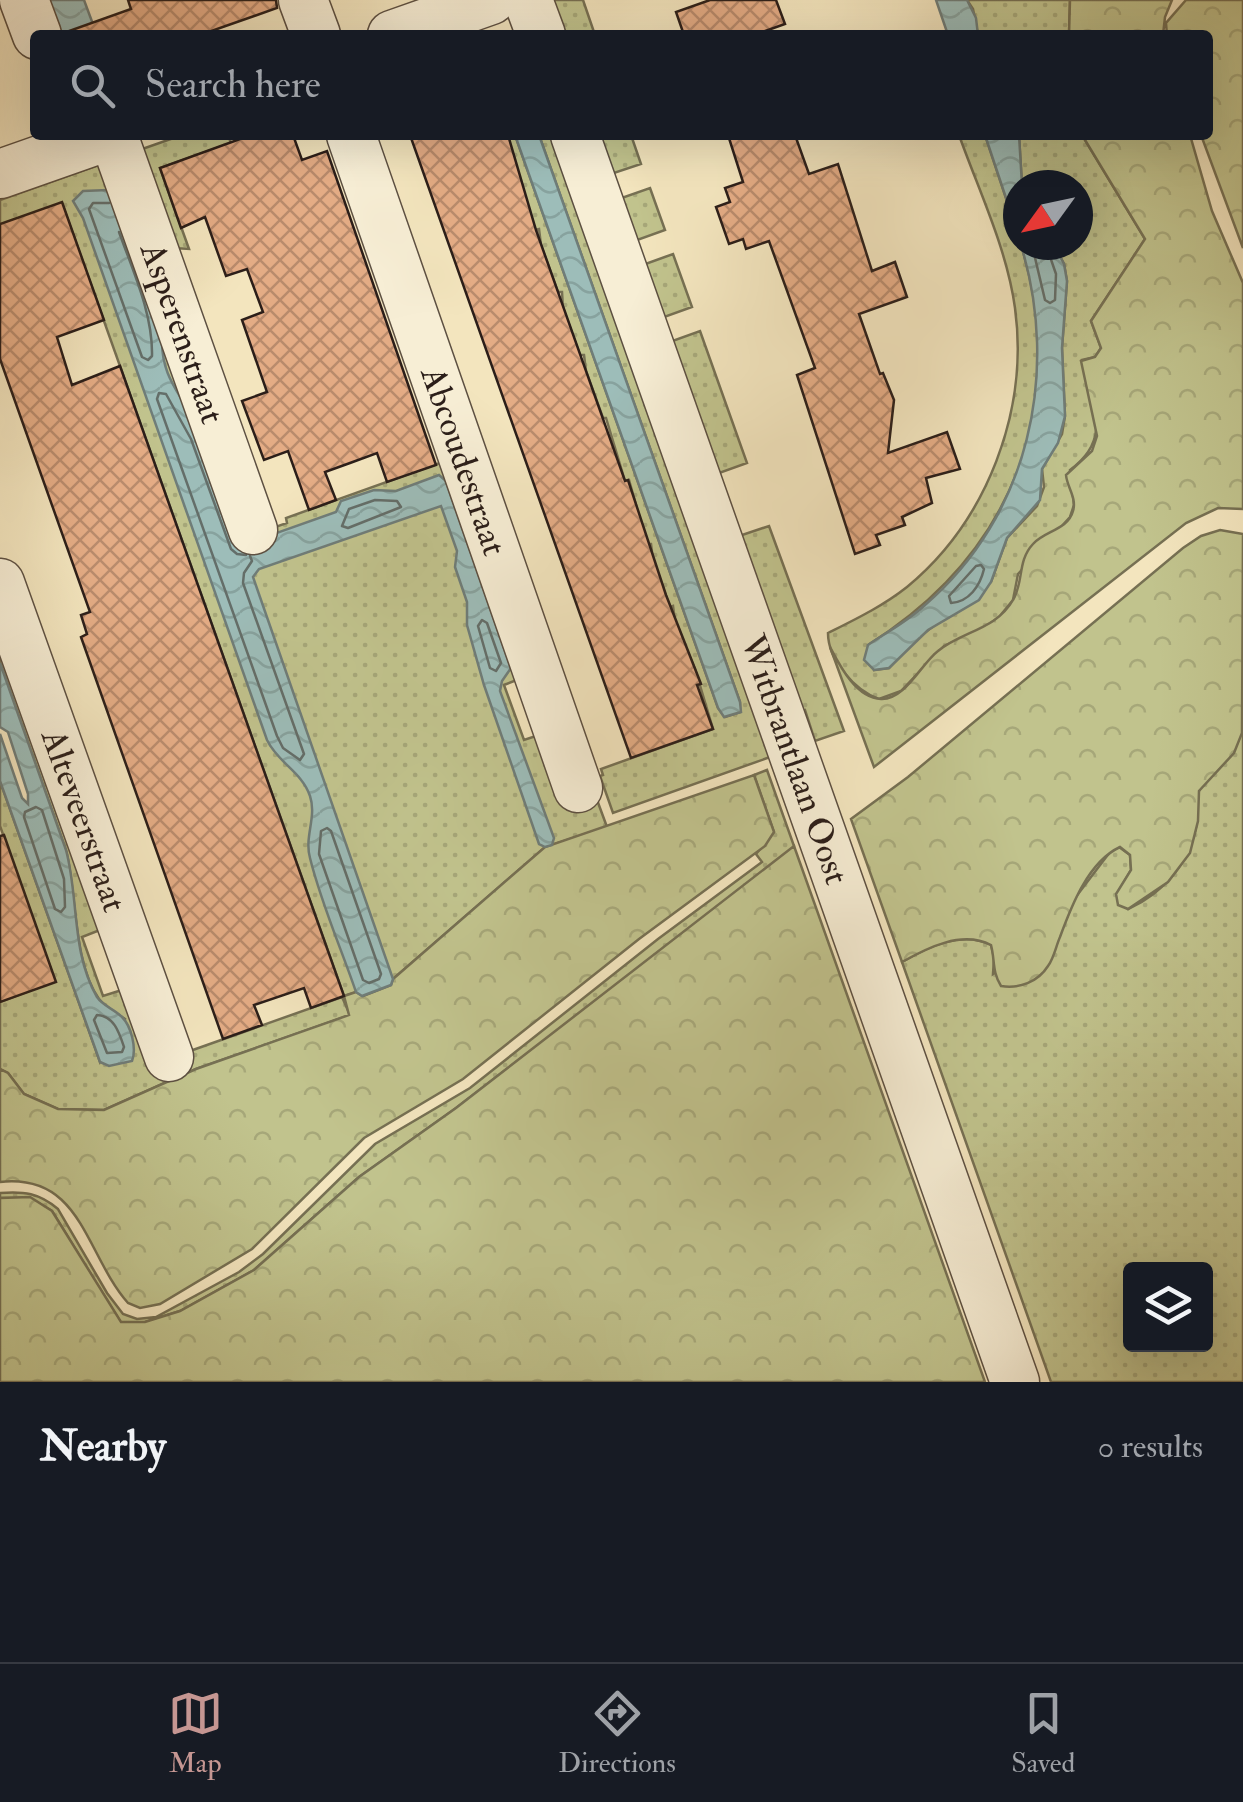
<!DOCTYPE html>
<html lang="en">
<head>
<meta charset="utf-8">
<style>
	:root { --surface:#171b24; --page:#20242c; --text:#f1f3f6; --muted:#9ea1a6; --line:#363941; --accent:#c59692 }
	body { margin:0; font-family:"IM FELL Double Pica",serif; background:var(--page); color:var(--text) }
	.controls { position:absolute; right:30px; bottom:30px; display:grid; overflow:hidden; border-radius:10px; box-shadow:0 10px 40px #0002 }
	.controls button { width:90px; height:90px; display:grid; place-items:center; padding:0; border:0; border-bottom:2px solid var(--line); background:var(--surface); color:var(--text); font:50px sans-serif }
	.compass { position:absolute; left:1003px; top:170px; width:90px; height:90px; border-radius:50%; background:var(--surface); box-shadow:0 10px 40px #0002; rotate:237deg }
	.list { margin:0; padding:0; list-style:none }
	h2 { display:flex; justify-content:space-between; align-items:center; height:130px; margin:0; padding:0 40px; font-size:42px }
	h2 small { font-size:32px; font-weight:400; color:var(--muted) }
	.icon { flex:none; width:55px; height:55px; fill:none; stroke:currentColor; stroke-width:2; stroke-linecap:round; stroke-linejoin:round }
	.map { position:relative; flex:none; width:1243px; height:1382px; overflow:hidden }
	.search { position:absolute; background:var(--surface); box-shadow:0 10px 40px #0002; left:30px; right:30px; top:30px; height:110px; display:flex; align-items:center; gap:25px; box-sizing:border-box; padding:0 35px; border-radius:10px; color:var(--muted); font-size:38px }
	.sheet { height:280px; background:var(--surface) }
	nav { display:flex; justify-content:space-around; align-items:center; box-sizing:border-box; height:140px; border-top:2px solid var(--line); background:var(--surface); font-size:28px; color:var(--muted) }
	nav a { display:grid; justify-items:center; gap:5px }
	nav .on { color:var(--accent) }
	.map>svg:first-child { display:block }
	.grass { fill:url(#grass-dots); stroke:#767053; stroke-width:2.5; fill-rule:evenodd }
	.forest { fill:url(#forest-crowns); stroke:#767053; stroke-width:2.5 }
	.water { fill:url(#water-waves); stroke:#6f7d79; stroke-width:2.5 }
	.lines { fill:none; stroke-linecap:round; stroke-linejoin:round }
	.shore { stroke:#646e69; stroke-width:2.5 }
	.building { fill:url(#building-cross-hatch); stroke:#2b1e19; stroke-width:2.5 }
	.minor-casing { stroke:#5d5042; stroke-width:51 }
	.minor { stroke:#f7eed5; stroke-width:48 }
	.labels { text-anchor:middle; stroke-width:8; stroke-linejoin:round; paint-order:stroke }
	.street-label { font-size:35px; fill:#2b1e19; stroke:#f7eed5 }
</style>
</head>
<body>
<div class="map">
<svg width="1243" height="1382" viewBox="0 0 1243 1382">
	<defs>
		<pattern id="grass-dots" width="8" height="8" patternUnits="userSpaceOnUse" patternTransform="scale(2.5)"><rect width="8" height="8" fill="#c1c38d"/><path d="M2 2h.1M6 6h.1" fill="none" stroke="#a6a779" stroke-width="1.8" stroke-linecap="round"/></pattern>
		<pattern id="forest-crowns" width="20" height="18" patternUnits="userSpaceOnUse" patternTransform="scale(2.5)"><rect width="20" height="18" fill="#c1c38d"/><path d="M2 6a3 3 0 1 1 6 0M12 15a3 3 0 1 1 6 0" fill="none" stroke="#a6a779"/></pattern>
		<pattern id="water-waves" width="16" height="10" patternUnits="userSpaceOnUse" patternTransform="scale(2.5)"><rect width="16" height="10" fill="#9dbdb9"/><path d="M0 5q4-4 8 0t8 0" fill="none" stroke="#87a29e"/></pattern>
		<pattern id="building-cross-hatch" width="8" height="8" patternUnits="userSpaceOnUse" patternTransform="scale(2.5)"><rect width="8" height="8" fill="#e4ac85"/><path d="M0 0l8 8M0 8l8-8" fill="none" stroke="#b98b6c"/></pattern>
	</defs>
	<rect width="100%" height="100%" fill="#f3e5be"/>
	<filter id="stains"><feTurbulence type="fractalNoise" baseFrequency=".002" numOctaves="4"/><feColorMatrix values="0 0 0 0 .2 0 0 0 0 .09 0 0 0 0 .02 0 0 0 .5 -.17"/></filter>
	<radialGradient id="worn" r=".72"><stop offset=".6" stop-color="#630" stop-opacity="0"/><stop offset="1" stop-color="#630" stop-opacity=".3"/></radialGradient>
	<path class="grass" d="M542 0H583L595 35H555Z
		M967 0H1070L1069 35H978L973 9Z
		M182 135H228L231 143 160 168 189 249 174 248 128 154Z
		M502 135H515L718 708 725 717 740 712V702L539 135H553L773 756 613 813 600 776 603 775 601 769 713 729 695 669 675 622 673 606 670 607 653 560 651 544H647L629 480 625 481 606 418H603L586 371 584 355H580L563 308 562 292H558L541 245 539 229 535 230Z
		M590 135H631L641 164 605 176Z
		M959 135H985L1018 234V245H1021C1071 409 1011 555 868 645L874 670 889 668 918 638 991 582 1007 538 1037 506 1044 487 1042 469 1062 434 1065 416 1062 348 1067 281 1064 264 1054 245H1078V185H1022L1019 135H1082L1145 239 1091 321 1101 348 1095 357 1082 360C1092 405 1114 438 1070 470L1074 505 1070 517 1018 574 1013 600 999 617 981 630 944 646 901 691 879 699C855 691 828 660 828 633 856 619 883 606 907 587 987 521 1029 411 1015 308 1007 249 979 191 959 135Z
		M110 161 244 538 287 523 286 518 445 461 522 678 504 685 524 740 542 734 593 789 607 827 545 847 393 979 391 985 362 996 356 992 344 996 62 203 0 225V200Z
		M650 188 665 230 629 243 613 201Z
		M673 254 692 307 656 320 637 267Z
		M700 331 747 463 711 476 664 344Z
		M769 526 844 731 815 741 805 710 796 713 733 538Z
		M0 646 100 930 82 937 103 996 122 990 190 1051 342 997 350 1015 196 1069 104 1110 58 1109 24 1094 8 1073 0 1069V1002L55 981 0 826V781L100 1062 125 1019C117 1013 105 1007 99 999 73 963 77 893 66 850L0 663Z
		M1243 721V1382H1051L902 962C927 947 962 930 991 945L994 958 993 974 1063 927 1075 898 1110 852 1119 847 1130 855 1131 870 1117 894 1128 909C1164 893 1191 861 1197 822 1199 813 1196 800 1199 791 1209 763 1239 763 1243 721ZM1130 1270H1206V1344H1130Z
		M767 770 794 846 788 854 456 1108 359 1177 254 1270 180 1311 145 1322 121 1323 52 1211 30 1198H0V1193C24 1191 39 1193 58 1209L107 1293 123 1314 137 1319 156 1317 239 1272 263 1254 375 1144 470 1088 658 939 762 862 756 854 774 832 754 775Z"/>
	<path class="forest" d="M1070 0H1172L1165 17 1163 35H1069Z
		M1186 0H1243V248L1201 135H1208V35H1167L1166 23Z
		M1082 135H1190L1212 211 1243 283V509L1218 508 1186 523 874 767 830 647C840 666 856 698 881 699 905 700 921 664 938 651 962 631 996 630 1013 600 1024 582 1017 561 1033 544 1044 531 1068 530 1073 511 1077 498 1067 487 1066 475L1092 451 1097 436 1081 361 1095 357 1101 348 1091 321 1145 239Z
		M1220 530 1243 534 1242 733 1234 753 1199 791 1198 821 1190 853 1168 882 1128 909 1118 905 1116 894 1131 870 1130 855 1120 847C1088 862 1071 907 1060 937 1056 946 1054 958 1048 966 1038 982 1019 989 1001 986 992 972 995 960 991 945 962 930 927 948 902 962L851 819 908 777 1183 548 1201 536Z
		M754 775 774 832 765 846 639 939 463 1079 364 1138 252 1249 160 1304 140 1308 128 1303C85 1254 82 1173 0 1182V1069L8 1073 24 1094 58 1109 104 1110 196 1069 349 1015 344 996 356 992 363 996 391 985 393 979 545 847Z
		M794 846 985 1382H0V1198L30 1197 52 1211 121 1322H145L180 1311 254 1270 359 1177 456 1108Z"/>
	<path class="water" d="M47 0H84L97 35H54Z
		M936 0H967L976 18 978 35H948Z
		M515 135H539L740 702 741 712 724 717 718 708Z
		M985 135H1019L1022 185H1018V234Z
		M108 190 162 341C162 381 183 394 196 427 212 466 226 506 240 546L336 512 341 501 374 490 396 491 439 475 446 481 511 668 502 681 500 691 554 838 552 845 545 847 539 844 484 685 467 625V602L455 567 457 551 441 506 259 569 253 577 393 979 391 985 362 996 356 992C341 948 321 903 310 858 304 837 317 817 310 796 302 772 278 763 267 740L83 218 73 201 83 191Z
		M1021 245H1054L1064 264 1067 281 1062 348 1065 416 1058 443 1042 469 1040 500 1007 538 991 582 979 600 928 630 889 668 874 670 864 660 868 645C887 632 908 621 925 605 1029 516 1060 373 1021 245Z
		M0 663 66 850C79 898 71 952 97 997 103 1006 114 1009 122 1017 131 1026 137 1048 132 1061L109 1066 100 1062 0 781V734L22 798 28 804V794L8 732 0 727Z"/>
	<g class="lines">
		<path class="shore" d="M109 203H93L89 209 142 357 148 360 152 356C153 314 133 271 119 232
			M1032 245 1045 300 1050 303 1055 300 1056 274 1046 245
			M375 500 397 501 401 507 348 528 342 526 349 509Z
			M246 555 237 554 231 549 191 439 166 394 159 393 157 399 277 736 283 748 300 760 304 754 243 583 244 573 252 561 250 556
			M976 566 981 565 984 569C980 586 969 602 951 603L949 596Z
			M482 620 487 623 501 663 496 671 490 668 478 626Z
			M36 807 42 810 64 879 65 907 61 912 55 909 24 817 25 812Z
			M327 828 331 831 381 974 379 979 369 983 363 980 319 854 321 831Z
			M97 1015C114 1016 119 1032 124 1047L122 1052 107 1053 94 1020Z"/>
	</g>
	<path class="building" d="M128 0H276L277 8 200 35H70L69 31 131 9Z
		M710 0H776L785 24 754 35H684L676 12Z
		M251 135H293L302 160 327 151 436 465 387 482 377 453 350 463 325 472 336 500 309 510 288 451 264 460 242 401 267 392 242 320 263 312 247 269 226 276 205 217 181 228 160 168Z
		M410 135H508L536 230 625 481 628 480 666 595 701 684 697 685 713 729 631 758Z
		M728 135H795L809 174 838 164 872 271 895 262 907 297 859 314 880 374 883 373 894 400 888 453 947 432 960 469 926 478 932 503 902 517 905 525 876 535 880 545 855 554 797 375 815 368 769 241 746 249 743 239 729 244 716 207 730 202 725 188 743 182Z
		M62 202 104 320 57 337 72 385 120 366 344 996 311 1008 304 988 254 1005 262 1025 223 1039 81 637 87 634 81 615 90 612 0 359V224Z
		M4 835 56 982 0 1002V836Z"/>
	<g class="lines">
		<defs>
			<g id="minor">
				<path d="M24 0 37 35"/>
				<path d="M303 0 316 35"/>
				<path d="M528 0 541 35"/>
				<path d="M392 35 491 0"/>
				<path id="s1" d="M113 135 253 530"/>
				<path id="s2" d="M351 135 578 788"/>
				<path id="s3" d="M575 135 1015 1382"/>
				<path d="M0 174 111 135"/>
				<path id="s4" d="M0 583 169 1057"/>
			</g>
		</defs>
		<use href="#minor" class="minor-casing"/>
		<use href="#minor" class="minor"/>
	</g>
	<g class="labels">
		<g class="street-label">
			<text dy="12" stroke="none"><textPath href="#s1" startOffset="210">Asperenstraat</textPath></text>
			<text dy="12" stroke="none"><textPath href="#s2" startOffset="345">Abcoudestraat</textPath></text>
			<text dy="12" stroke="none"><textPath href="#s3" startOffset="662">Witbrantlaan Oost</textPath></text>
			<text dy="12" stroke="none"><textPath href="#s4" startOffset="252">Alteveerstraat</textPath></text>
		</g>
	</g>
	<rect width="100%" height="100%" filter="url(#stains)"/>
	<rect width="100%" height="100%" fill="url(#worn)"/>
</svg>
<div class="controls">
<button><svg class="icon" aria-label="layers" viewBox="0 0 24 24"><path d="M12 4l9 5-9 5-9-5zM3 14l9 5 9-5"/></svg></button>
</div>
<svg class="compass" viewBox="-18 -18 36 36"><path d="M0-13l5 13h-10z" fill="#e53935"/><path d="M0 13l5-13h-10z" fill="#9ea1a6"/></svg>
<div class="search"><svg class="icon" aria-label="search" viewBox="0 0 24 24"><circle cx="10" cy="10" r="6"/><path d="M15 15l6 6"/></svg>Search here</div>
</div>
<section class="sheet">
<h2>Nearby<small>0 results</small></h2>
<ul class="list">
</ul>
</section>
<nav>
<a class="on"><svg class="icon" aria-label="map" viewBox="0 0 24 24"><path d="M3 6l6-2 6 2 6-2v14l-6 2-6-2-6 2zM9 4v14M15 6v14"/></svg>Map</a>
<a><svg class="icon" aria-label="directions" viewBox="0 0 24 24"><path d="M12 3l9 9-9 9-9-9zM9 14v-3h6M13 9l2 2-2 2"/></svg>Directions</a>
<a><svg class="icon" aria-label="saved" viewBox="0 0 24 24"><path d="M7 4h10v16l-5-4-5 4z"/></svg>Saved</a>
</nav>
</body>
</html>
